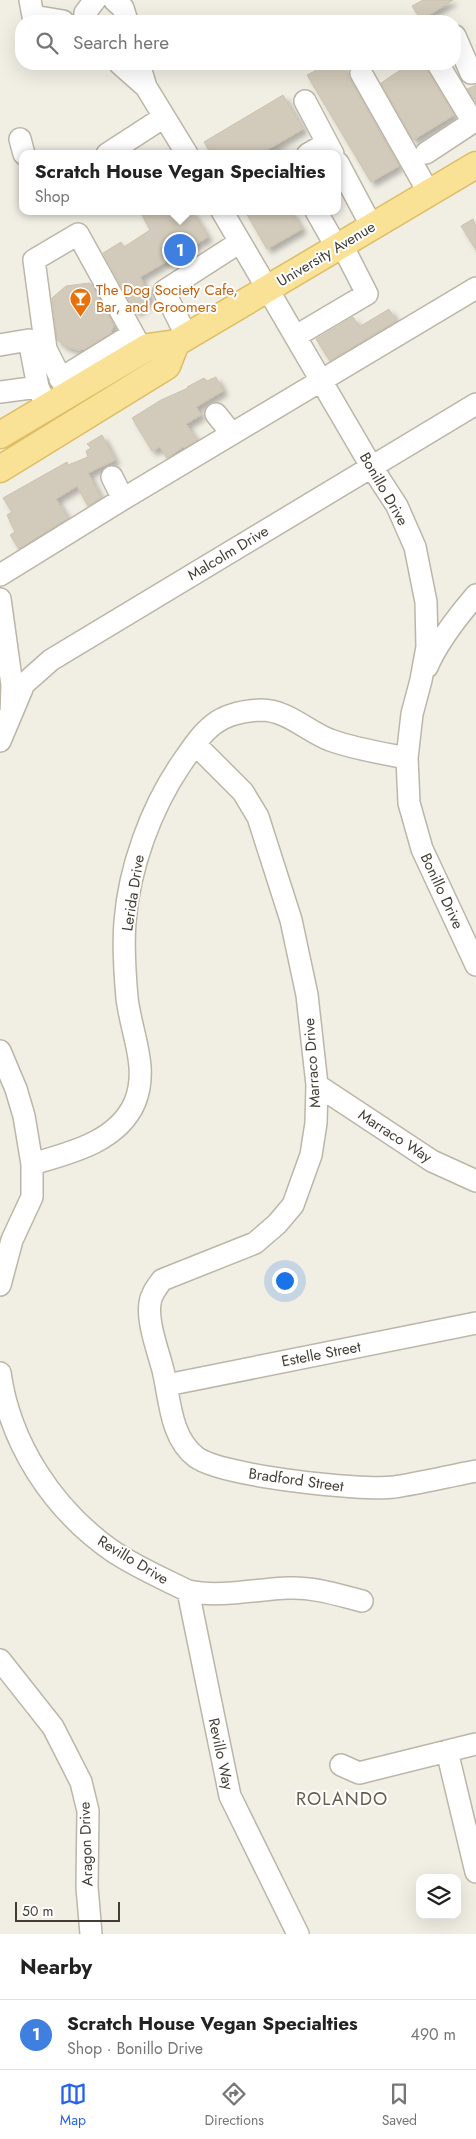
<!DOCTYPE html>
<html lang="en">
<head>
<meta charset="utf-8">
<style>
	:root { --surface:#fff; --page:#f2f2f2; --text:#222; --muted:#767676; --line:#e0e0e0; --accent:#2563eb }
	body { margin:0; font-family:Jost,sans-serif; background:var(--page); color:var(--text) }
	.controls { position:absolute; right:15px; bottom:15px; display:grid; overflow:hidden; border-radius:10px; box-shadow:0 5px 20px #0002 }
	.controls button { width:45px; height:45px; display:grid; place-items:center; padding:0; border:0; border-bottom:1px solid var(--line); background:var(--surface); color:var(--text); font:25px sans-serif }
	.scale { position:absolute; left:15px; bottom:12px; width:105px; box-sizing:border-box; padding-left:5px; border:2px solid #433e35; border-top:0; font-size:14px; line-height:18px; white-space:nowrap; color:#433e35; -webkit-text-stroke:4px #fff; paint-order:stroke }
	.you { position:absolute; left:284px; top:1280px; width:18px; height:18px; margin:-12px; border:4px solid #fff; border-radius:50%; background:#1a73e8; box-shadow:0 0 0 8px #1a73e833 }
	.badge { display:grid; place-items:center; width:32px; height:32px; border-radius:50%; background:var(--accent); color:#fff; font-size:16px; font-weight:700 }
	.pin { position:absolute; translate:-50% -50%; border:2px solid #fff; box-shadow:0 1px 5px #0006 }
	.popup { position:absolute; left:19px; top:150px; width:322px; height:65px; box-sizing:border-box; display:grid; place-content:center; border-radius:10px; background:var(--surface); filter:drop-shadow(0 1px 4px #0005); font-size:16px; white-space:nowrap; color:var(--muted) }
	.popup b { font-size:19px; color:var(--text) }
	.popup::after { content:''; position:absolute; left:50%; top:100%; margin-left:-10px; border:10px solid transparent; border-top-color:var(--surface) }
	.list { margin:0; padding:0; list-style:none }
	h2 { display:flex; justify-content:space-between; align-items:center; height:65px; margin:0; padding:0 20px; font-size:21px }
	h2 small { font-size:16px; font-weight:400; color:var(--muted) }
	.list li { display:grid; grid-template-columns:32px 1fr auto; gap:15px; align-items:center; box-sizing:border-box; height:70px; padding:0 20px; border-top:1px solid var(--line) }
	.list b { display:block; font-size:19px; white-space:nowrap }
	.list p { margin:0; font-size:16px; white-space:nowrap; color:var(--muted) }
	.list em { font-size:16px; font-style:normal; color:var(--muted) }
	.icon { flex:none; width:28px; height:28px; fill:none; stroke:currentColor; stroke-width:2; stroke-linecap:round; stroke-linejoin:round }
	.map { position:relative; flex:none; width:476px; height:1934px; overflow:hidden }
	.search { position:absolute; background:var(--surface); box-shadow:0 5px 20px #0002; left:15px; right:15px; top:15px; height:55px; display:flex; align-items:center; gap:12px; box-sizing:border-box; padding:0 18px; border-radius:20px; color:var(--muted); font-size:19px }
	.sheet { height:135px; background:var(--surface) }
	nav { display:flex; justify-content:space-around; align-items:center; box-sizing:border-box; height:70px; border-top:1px solid var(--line); background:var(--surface); font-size:14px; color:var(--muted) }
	nav a { display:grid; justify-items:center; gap:2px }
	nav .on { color:var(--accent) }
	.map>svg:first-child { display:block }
	.building { fill:#d2caba; stroke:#cdc2ae; filter:url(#shadow) }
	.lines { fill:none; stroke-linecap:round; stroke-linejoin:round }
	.minor-casing { stroke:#bcb6a8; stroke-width:24 }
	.major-casing { stroke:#ddbe66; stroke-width:29 }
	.minor { stroke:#fff; stroke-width:21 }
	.major { stroke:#f9e195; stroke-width:26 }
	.labels { text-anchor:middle; stroke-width:4; stroke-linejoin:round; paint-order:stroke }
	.street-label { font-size:15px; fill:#433e35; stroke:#fff }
	.food-label { font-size:15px; fill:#c56008; stroke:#fff; text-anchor:start }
	.quarter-label { font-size:18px; letter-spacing:1px; fill:#655c4c; stroke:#fff }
</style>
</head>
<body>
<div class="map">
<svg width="476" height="1934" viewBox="0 0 476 1934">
	<defs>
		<filter id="shadow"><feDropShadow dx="4.5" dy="4.5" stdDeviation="2.5" flood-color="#0004"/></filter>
	</defs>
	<rect width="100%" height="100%" fill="#f1eee4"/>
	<path class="building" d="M423 0H453L421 20 412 6Z
		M328 64H341L399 166 371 182 307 75Z
		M409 64H426L427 70 454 115 413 140 381 83Z
		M476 85V102L467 89Z
		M283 95 303 129 260 154H211L204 142Z
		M140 211H192L208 237 140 277 149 294 148 300 140 310 135 311 103 253 121 242 124 247 150 230Z
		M245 211H291L302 229 267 249Z
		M473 219 476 227V250L461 226Z
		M89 283 92 285 114 325 110 334 85 349 78 350 65 346 57 340 52 298 66 286Z
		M389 309 396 321 330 361 316 339 353 317 359 327Z
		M216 377 223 391 196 407 201 415 186 424 197 440 184 448 183 447 167 458 160 447 152 451 132 418 161 400 188 388 187 387 204 378 207 381Z
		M102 435 115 460 88 473 101 498 88 506 77 486 56 499 68 518 19 549 10 535 15 532 7 515 12 512 3 498 67 462 68 465 88 457 86 451 91 448 87 444Z"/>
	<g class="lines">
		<defs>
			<path id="minor" d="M30 0 33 16 63 21
				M114 0 123 8 127 21
				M84 21 85 13 95 0
				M455 36 471 73 476 72
				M120 64 146 87
				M139 64 146 87 187 154
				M438 64 473 122
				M361 73 429 193
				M305 101 333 154
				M20 139 24 154
				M426 153 476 120
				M107 154 164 117
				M308 154 327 143
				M338 163 372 227
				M222 211 371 466 397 506 415 547 426 602 427 647 421 680 412 714 407 758 409 803 422 849 476 965
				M316 211 337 248
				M296 336 367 294 342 245
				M187 337 164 291 240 242
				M0 345 29 340 38 387 47 407
				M60 379 133 334
				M0 392 38 387
				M69 395 46 349 34 260 78 234 142 350
				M216 414 232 434
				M112 477 123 499
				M0 575 123 499 476 288
				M0 599 12 685 11 715 0 741
				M427 667C438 641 458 616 476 595
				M0 723 11 715 24 684 51 660 476 404
				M195 744 243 792 258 817 291 920 307 995 317 1085 316 1123 311 1155 293 1205 277 1224 255 1243 162 1280C157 1287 151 1294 150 1303 147 1322 158 1351 163 1370 170 1399 170 1437 196 1457 221 1476 360 1491 394 1487 421 1483 449 1476 476 1471
				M0 1051 16 1089 24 1116 32 1164V1197L12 1240 0 1285
				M317 1085 432 1161 476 1181
				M32 1164C70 1153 118 1142 135 1102 149 1067 131 1033 127 998 125 975 123 945 125 922 129 868 151 808 181 764 205 729 216 712 261 710 287 710 307 731 330 740 355 749 381 753 407 758
				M0 1373C10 1444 53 1509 111 1550 134 1566 162 1578 188 1591 221 1598 256 1589 289 1588 314 1587 338 1595 362 1601
				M167 1385 476 1323
				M188 1591 230 1796 298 1934
				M0 1660 53 1727 81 1782 88 1811 87 1887 91 1934
				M447 1751 476 1872
				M341 1765 359 1773 476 1744"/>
			<path id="major" d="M0 435 148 347 176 343 476 165
				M0 469 167 366 176 343"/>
		</defs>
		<use href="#minor" class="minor-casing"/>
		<use href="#major" class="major-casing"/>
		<use href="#minor" class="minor"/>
		<use href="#major" class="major"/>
	</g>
	<defs>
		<symbol id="bar-pin" viewBox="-11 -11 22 30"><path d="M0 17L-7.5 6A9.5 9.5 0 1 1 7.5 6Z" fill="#e8710a" stroke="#fff"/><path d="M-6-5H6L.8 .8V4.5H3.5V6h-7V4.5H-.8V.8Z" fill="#fff"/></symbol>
	</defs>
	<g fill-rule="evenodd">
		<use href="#bar-pin" x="68" y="286" width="25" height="34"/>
	</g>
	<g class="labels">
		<g class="street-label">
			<text transform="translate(326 254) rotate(-31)" y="5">University Avenue</text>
			<text transform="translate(384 489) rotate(60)" y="5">Bonillo Drive</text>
			<text transform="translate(228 553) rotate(-31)" y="5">Malcolm Drive</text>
			<text transform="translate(442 891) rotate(65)" y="5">Bonillo Drive</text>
			<text transform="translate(133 893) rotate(-81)" y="5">Lerida Drive</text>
			<text transform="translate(312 1063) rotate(-94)" y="5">Marraco Drive</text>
			<text transform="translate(395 1136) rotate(33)" y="5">Marraco Way</text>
			<text transform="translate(321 1354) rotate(-11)" y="5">Estelle Street</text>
			<text transform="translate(296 1480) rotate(8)" y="5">Bradford Street</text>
			<text transform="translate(133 1560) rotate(31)" y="5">Revillo Drive</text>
			<text transform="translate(221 1754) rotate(78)" y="5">Revillo Way</text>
			<text transform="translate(86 1844) rotate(-92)" y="5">Aragon Drive</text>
		</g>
		<g class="food-label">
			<text x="96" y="295">The Dog Society Cafe,<tspan x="96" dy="17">Bar, and Groomers</tspan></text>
		</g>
		<g class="quarter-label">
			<text x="342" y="1805">ROLANDO</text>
		</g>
	</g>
</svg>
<div class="controls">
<button><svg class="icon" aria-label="layers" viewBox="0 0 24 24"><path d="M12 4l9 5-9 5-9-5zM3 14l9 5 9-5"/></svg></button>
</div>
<div class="scale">50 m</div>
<div class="you"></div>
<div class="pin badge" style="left:180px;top:250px;background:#3f7fe0">1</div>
<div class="popup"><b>Scratch House Vegan Specialties</b>Shop</div>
<div class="search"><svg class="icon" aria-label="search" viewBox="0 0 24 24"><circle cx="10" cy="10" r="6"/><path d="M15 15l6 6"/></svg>Search here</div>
</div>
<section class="sheet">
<h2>Nearby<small></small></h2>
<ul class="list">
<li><span class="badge" style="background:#3f7fe0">1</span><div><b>Scratch House Vegan Specialties</b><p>Shop · Bonillo Drive</p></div><em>490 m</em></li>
</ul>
</section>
<nav>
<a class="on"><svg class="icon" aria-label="map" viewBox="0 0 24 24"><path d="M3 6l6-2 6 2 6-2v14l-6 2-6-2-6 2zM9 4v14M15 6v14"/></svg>Map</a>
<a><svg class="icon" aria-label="directions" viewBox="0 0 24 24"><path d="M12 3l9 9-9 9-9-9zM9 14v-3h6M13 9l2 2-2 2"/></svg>Directions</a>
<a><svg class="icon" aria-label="saved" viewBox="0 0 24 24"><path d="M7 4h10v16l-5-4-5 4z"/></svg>Saved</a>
</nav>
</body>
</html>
